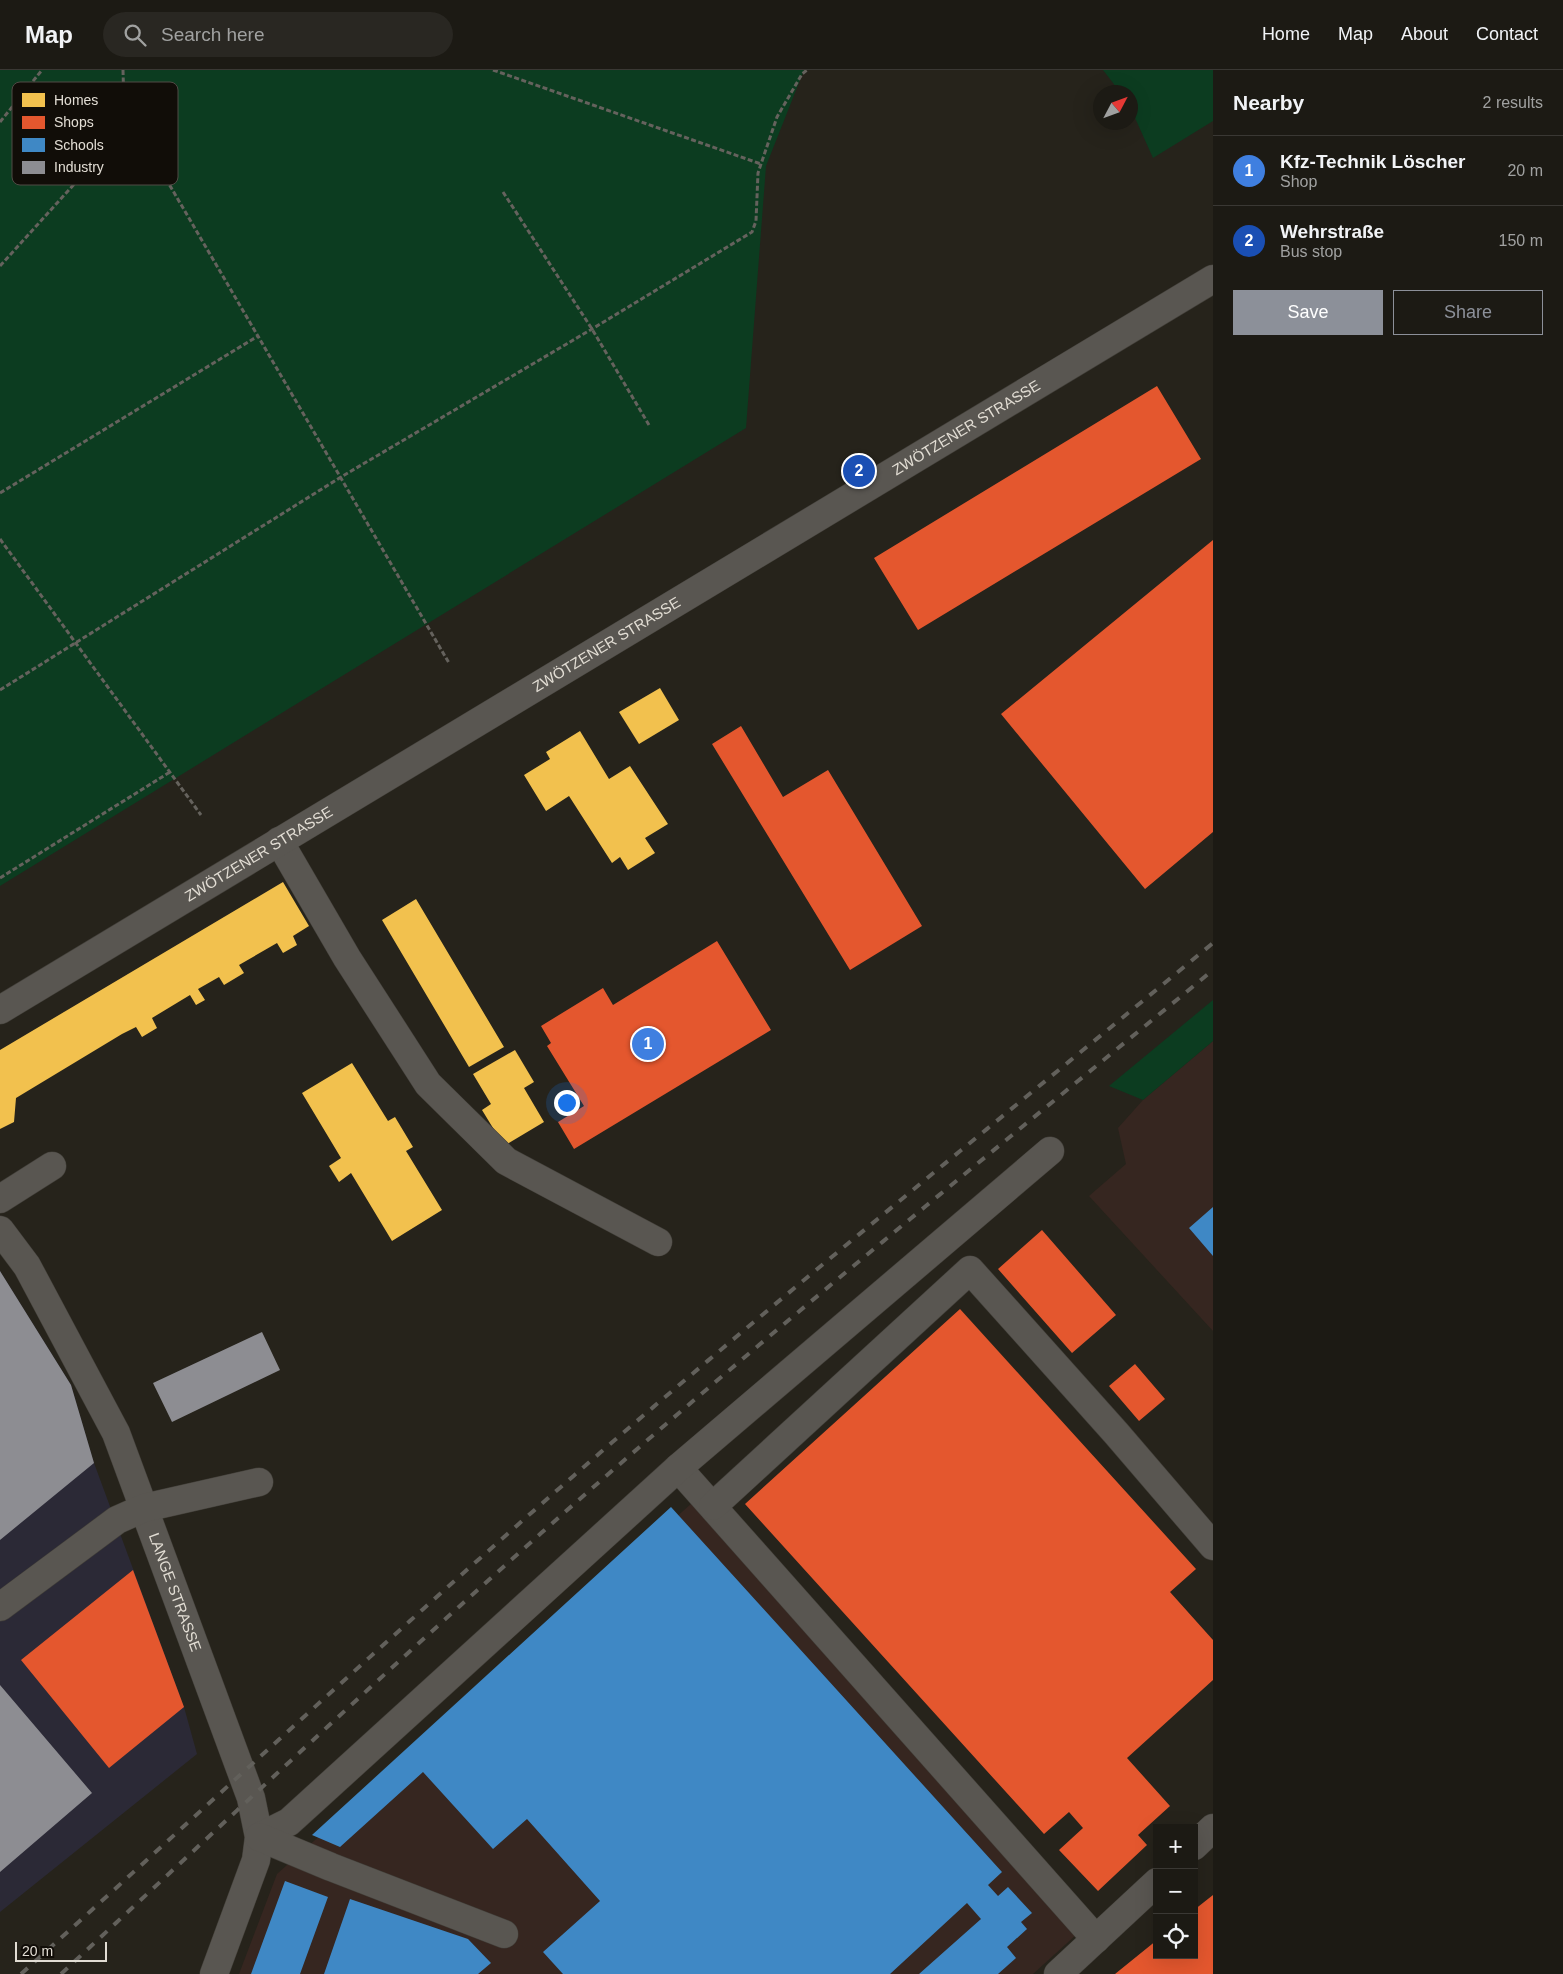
<!DOCTYPE html>
<html lang="en">
<head>
<meta charset="utf-8">
<style>
	:root { --surface:#1c1a14; --page:#292722; --text:#f1f3f6; --muted:#a0a1a0; --line:#3a3834; --accent:#8c9099 }
	body { margin:0; font-family:Helvetica,sans-serif; background:var(--page); color:var(--text) }
	.controls { position:absolute; right:15px; bottom:15px; display:grid; overflow:hidden; border-radius:0px; box-shadow:0 5px 20px #0002 }
	.controls button { width:45px; height:45px; display:grid; place-items:center; padding:0; border:0; border-bottom:1px solid var(--line); background:var(--surface); color:var(--text); font:25px sans-serif }
	.compass { position:absolute; left:1093px; top:15px; width:45px; height:45px; border-radius:50%; background:var(--surface); box-shadow:0 5px 20px #0002; rotate:49deg }
	.scale { position:absolute; left:15px; bottom:12px; width:92px; box-sizing:border-box; padding-left:5px; border:2px solid #e2ddd4; border-top:0; font-size:14px; line-height:18px; white-space:nowrap; color:#e2ddd4; -webkit-text-stroke:4px #110d08; paint-order:stroke }
	.you { position:absolute; left:566px; top:1032px; width:18px; height:18px; margin:-12px; border:4px solid #fff; border-radius:50%; background:#1a73e8; box-shadow:0 0 0 8px #1a73e833 }
	.badge { display:grid; place-items:center; width:32px; height:32px; border-radius:50%; background:var(--accent); color:#fff; font-size:16px; font-weight:700 }
	.pin { position:absolute; translate:-50% -50%; border:2px solid #fff; box-shadow:0 1px 5px #0006 }
	.list { margin:0; padding:0; list-style:none }
	h2 { display:flex; justify-content:space-between; align-items:center; height:65px; margin:0; padding:0 20px; font-size:21px }
	h2 small { font-size:16px; font-weight:400; color:var(--muted) }
	.list li { display:grid; grid-template-columns:32px 1fr auto; gap:15px; align-items:center; box-sizing:border-box; height:70px; padding:0 20px; border-top:1px solid var(--line) }
	.list b { display:block; font-size:19px; white-space:nowrap }
	.list p { margin:0; font-size:16px; white-space:nowrap; color:var(--muted) }
	.list em { font-size:16px; font-style:normal; color:var(--muted) }
	.actions { display:flex; gap:10px; padding:15px 20px }
	.actions a { flex:1; padding:11px 0; border:1px solid var(--accent); border-radius:0px; text-align:center; font-size:18px; color:var(--accent) }
	.actions .main { background:var(--accent); color:#fff }
	.icon { flex:none; width:28px; height:28px; fill:none; stroke:currentColor; stroke-width:2; stroke-linecap:round; stroke-linejoin:round }
	.map { position:relative; flex:none; width:1213px; height:1904px; overflow:hidden }
	header { display:flex; align-items:center; gap:30px; box-sizing:border-box; height:70px; padding:0 25px; background:var(--surface); border-bottom:1px solid var(--line) }
	header strong { font-size:24px }
	nav { display:flex; gap:28px; margin-inline-start:auto; font-size:18px }
	.search { width:350px; height:45px; background:var(--page); display:flex; align-items:center; gap:12px; box-sizing:border-box; padding:0 18px; border-radius:28px; color:var(--muted); font-size:19px }
	main { display:flex }
	aside { flex:1; background:var(--surface) }
	.map>svg:first-child { display:block }
	.industrial { fill:#2b2936 }
	.education { fill:#362620 }
	.green { fill:#0c3c20 }
	.homes { fill:#f2c14e }
	.shops { fill:#e4572e }
	.schools { fill:#3f88c5 }
	.industry { fill:#8d8d92 }
	.lines { fill:none; stroke-linecap:round; stroke-linejoin:round }
	.minor-casing { stroke:#413e38; stroke-width:29 }
	.path { stroke:#65625d; stroke-width:3; stroke-dasharray:5 2.5; stroke-linecap:butt }
	.minor { stroke:#595651; stroke-width:28 }
	.rail { stroke:#62605b; stroke-width:4; stroke-dasharray:9 9; stroke-linecap:butt }
	.labels { text-anchor:middle; stroke-width:5; stroke-linejoin:round; paint-order:stroke }
	.street-label { font-size:15px; fill:#e2ddd4; stroke:#110d08 }
	.key { fill:#110d08; stroke:#504b45; stroke-width:1 }
	.key-label { font-size:14px; fill:#e2ddd4 }
</style>
</head>
<body>
<header>
<strong>Map</strong>
<div class="search"><svg class="icon" aria-label="search" viewBox="0 0 24 24"><circle cx="10" cy="10" r="6"/><path d="M15 15l6 6"/></svg>Search here</div>
<nav><a>Home</a><a>Map</a><a>About</a><a>Contact</a></nav>
</header>
<main>
<div class="map">
<svg width="1213" height="1904" viewBox="0 0 1213 1904">
	<rect width="100%" height="100%" fill="#26231b"/>
	<path class="industrial" d="M0 1201 71 1315 94 1393 184 1637 197 1684 0 1842Z"/>
	<path class="education" d="M1213 971V1261L1089 1126 1126 1094 1118 1058 1143 1030Z
		M692 1433 1077 1864 1033 1904H239L277 1804Z"/>
	<path class="green" d="M0 0H804L766 96 746 358 0 816Z
		M1103 0H1213V51L1153 88 1131 39 1130 22H1120Z
		M1213 930V971L1143 1030 1109 1016Z"/>
	<path class="homes" d="M660 618 679 650 639 674 619 642Z
		M580 661 609 709 630 696 668 754 645 768 655 783 628 800 620 787 612 793 569 726 546 741 524 705 550 689 546 682Z
		M283 812 309 856 293 866 297 875 283 883 277 873 239 895 244 903 224 915 219 907 198 919 205 930 196 935 190 925 152 948 157 958 142 967 136 957 122 964 16 1028 14 1052 0 1059V980Z
		M416 829 504 977 469 997 382 850Z
		M515 980 534 1012 524 1018 544 1052 504 1076 482 1040 491 1034 473 1004Z
		M352 993 388 1051 395 1047 413 1077 406 1081 442 1140 392 1171 351 1103 339 1112 329 1096 341 1088 302 1023Z"/>
	<path class="shops" d="M1157 316 1201 389 918 560 874 488Z
		M1213 470V762L1145 819 1001 644Z
		M741 656 783 727 828 700 922 856 850 900 712 674Z
		M717 871 771 960 574 1079 558 1052 584 1036 547 976 551 973 541 956 603 918 613 935Z
		M1042 1160 1116 1245 1072 1283 998 1199Z
		M960 1239 1196 1499 1170 1522 1213 1570V1610L1127 1688 1170 1736 1138 1765 1147 1775 1098 1821 1059 1780 1083 1758 1069 1742 1044 1764 745 1434Z
		M1135 1294 1165 1329 1139 1351 1109 1316Z
		M133 1500 184 1637 109 1698 21 1590Z
		M1213 1825V1904H1115L1157 1870V1885H1194V1840Z"/>
	<path class="schools" d="M1213 1137V1186L1189 1158Z
		M671 1437 1002 1802 988 1815 998 1826 1008 1817 1032 1843 1021 1852 1027 1859 1007 1877 1016 1888 998 1904H919L981 1849 967 1833 890 1904H563L543 1882 600 1831 527 1749 493 1779 423 1702 340 1777 312 1765Z
		M285 1811 328 1827 300 1904H251Z
		M350 1829 468 1869 491 1893 478 1904H324Z"/>
	<path class="industry" d="M0 1201 71 1315 94 1393 0 1470Z
		M262 1262 280 1300 172 1352 153 1313Z
		M0 1615 92 1723 0 1802Z"/>
	<g class="lines">
		<defs>
			<g id="minor">
				<path d="M279 771 347 888 428 1014 506 1091 658 1172"/>
				<path id="s1" d="M0 940 1213 209"/>
				<path d="M0 1129 52 1096"/>
				<path id="s2" d="M0 1160 27 1196 116 1363 251 1728 259 1767 256 1790 214 1904"/>
				<path d="M678 1398 1096 1869"/>
				<path d="M713 1436 970 1200 1116 1363 1213 1476"/>
				<path d="M0 1537 117 1450 144 1438 259 1412"/>
				<path d="M259 1767 289 1752 678 1398 1050 1081"/>
				<path d="M259 1767 331 1797 504 1864"/>
				<path d="M1194 1776 1213 1758"/>
				<path d="M1058 1904 1157 1812"/>
			</g>
		</defs>
		<use href="#minor" class="minor-casing"/>
		<path class="path" d="M123 0 124 37 449 593
			M493 0 761 94
			M0 52 42 0
			M503 122 592 259 649 355
			M0 196 106 79 135 54
			M0 423 258 266
			M0 469 201 745
			M0 620 341 407 592 259 752 162 756 151 758 103 761 94 777 47 802 4 807 0
			M0 808 170 702"/>
		<use href="#minor" class="minor"/>
		<path class="rail" d="M21 1904C233 1713 441 1518 658 1333 841 1177 1028 1026 1213 873
			M61 1904C228 1749 394 1593 565 1442 776 1256 996 1079 1213 900"/>
	</g>
	<g class="labels">
		<g class="street-label">
			<text dy="5" stroke="none"><textPath href="#s1" startOffset="1128">ZWÖTZENER STRASSE</textPath></text>
			<text dy="5" stroke="none"><textPath href="#s1" startOffset="708">ZWÖTZENER STRASSE</textPath></text>
			<text dy="5" stroke="none"><textPath href="#s1" startOffset="302">ZWÖTZENER STRASSE</textPath></text>
			<text dy="5" stroke="none"><textPath href="#s2" startOffset="404">LANGE STRASSE</textPath></text>
		</g>
	</g>
	<rect x="12" y="12" width="166" height="103" rx="8" class="key"/>
	<rect x="22" y="23" width="23" height="14" fill="#f2c14e"/>
	<rect x="22" y="46" width="23" height="13" fill="#e4572e"/>
	<rect x="22" y="68" width="23" height="14" fill="#3f88c5"/>
	<rect x="22" y="91" width="23" height="13" fill="#8d8d92"/>
	<g class="key-label">
		<text x="54" y="35">Homes</text>
		<text x="54" y="57">Shops</text>
		<text x="54" y="80">Schools</text>
		<text x="54" y="102">Industry</text>
	</g>
</svg>
<div class="controls">
<button>+</button>
<button>−</button>
<button><svg class="icon" aria-label="locate" viewBox="0 0 24 24"><circle cx="12" cy="12" r="6"/><path d="M12 2v4M12 18v4M2 12h4M18 12h4"/></svg></button>
</div>
<svg class="compass" viewBox="-18 -18 36 36"><path d="M0-13l5 13h-10z" fill="#e53935"/><path d="M0 13l5-13h-10z" fill="#a0a1a0"/></svg>
<div class="scale">20 m</div>
<div class="you"></div>
<div class="pin badge" style="left:648px;top:974px;background:#3f7fe0">1</div>
<div class="pin badge" style="left:859px;top:401px;background:#1a4fb4">2</div>
</div>
<aside>
<h2>Nearby<small>2 results</small></h2>
<ul class="list">
<li><span class="badge" style="background:#3f7fe0">1</span><div><b>Kfz-Technik Löscher</b><p>Shop</p></div><em>20 m</em></li>
<li><span class="badge" style="background:#1a4fb4">2</span><div><b>Wehrstraße</b><p>Bus stop</p></div><em>150 m</em></li>
</ul>
<div class="actions"><a class="main">Save</a><a>Share</a></div>
</aside>
</main>
</body>
</html>
